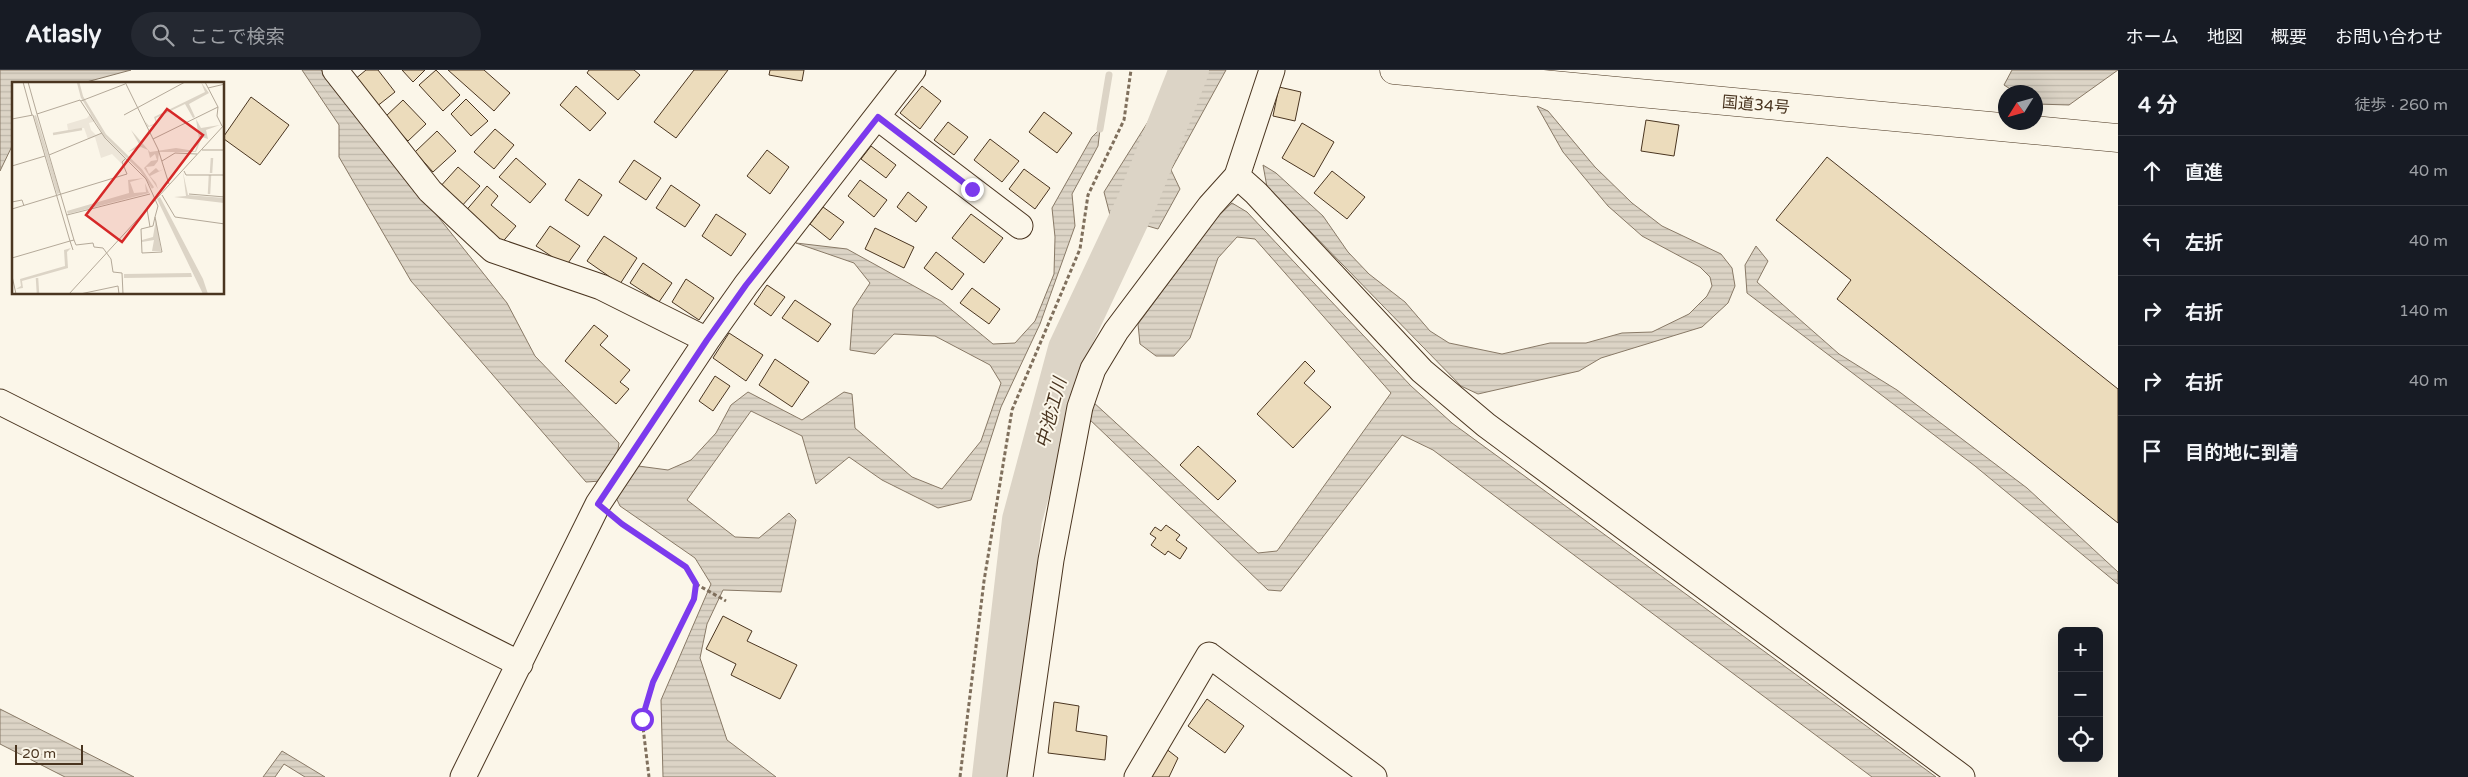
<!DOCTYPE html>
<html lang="ja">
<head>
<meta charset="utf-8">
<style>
	:root { --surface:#171b24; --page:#242831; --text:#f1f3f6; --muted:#9ea1a6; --line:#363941 }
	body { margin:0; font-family:"Varela Round","Noto Sans JP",sans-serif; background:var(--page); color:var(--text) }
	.controls { position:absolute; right:15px; bottom:15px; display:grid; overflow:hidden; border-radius:8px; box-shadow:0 5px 20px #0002 }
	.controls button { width:45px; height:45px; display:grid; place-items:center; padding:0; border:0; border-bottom:1px solid var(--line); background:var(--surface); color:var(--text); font:25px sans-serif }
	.compass { position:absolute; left:1998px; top:15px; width:45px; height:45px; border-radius:50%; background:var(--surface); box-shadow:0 5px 20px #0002; rotate:233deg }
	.scale { position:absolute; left:15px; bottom:12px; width:68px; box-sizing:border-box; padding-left:5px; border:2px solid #4a3520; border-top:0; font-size:14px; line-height:18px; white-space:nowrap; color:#4a3520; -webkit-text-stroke:4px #fbf6e9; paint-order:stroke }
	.stop { position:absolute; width:15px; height:15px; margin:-11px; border:4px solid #7c3aed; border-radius:50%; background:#fff }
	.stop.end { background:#7c3aed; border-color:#fff; box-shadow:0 1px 5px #0008 }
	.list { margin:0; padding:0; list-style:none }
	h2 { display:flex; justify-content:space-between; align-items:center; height:65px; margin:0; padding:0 20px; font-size:21px }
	h2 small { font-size:16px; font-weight:400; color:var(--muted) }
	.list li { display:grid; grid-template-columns:32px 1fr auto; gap:15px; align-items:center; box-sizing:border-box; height:70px; padding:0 20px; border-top:1px solid var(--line) }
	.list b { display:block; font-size:19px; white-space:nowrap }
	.list em { font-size:16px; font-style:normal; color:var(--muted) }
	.icon { flex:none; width:28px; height:28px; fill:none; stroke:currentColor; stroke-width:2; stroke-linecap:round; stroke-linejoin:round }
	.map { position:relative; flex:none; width:2118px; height:707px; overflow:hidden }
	header { display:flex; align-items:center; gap:30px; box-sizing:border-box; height:70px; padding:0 25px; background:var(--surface); border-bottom:1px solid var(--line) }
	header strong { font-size:24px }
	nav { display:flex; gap:28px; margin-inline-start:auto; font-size:18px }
	.search { width:350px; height:45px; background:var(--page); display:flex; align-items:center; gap:12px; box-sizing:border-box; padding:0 18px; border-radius:28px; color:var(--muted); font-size:19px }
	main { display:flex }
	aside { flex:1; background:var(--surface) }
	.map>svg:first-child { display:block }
	.water { fill:url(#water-rules); stroke:#887966 }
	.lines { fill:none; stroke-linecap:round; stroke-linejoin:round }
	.stream { stroke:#dcd4c6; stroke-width:7 }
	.river { stroke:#dcd4c6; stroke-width:40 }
	.building { fill:#ecdcbc; stroke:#4a3520 }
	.minor-casing { stroke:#4a3520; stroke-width:27 }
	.highway-casing { stroke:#4a3520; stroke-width:29 }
	.path { stroke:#7f6f5c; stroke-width:3; stroke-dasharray:4 2.5; stroke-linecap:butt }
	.minor { stroke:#fbf6e9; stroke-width:25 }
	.highway { stroke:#fbf6e9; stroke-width:28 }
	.route { stroke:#7c3aed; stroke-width:6 }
	.labels { text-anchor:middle; stroke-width:4; stroke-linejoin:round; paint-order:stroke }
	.street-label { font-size:16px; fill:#4a3520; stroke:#fbf6e9 }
	.water-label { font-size:18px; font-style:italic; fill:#4a3520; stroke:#fbf6e9 }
	.inset-river { fill:none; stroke:#dcd4c6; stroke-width:2.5 }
	.inset-road { fill:none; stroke:#b4a999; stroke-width:1 }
	.view { fill:#d62828; fill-opacity:0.15; stroke:#d62828; stroke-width:2.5 }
	.inset-edge { fill:none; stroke:#4a3520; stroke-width:2.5 }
</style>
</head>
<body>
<header>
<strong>Atlasly</strong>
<div class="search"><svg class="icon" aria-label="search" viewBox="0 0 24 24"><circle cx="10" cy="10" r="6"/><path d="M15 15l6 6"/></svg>ここで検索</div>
<nav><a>ホーム</a><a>地図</a><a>概要</a><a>お問い合わせ</a></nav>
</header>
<main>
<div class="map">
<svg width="2118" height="707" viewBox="0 0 2118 707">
	<defs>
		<pattern id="water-rules" width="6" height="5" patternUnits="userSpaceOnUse" patternTransform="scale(1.25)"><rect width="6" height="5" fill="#dcd4c6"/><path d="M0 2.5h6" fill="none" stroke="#beb7aa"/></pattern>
	</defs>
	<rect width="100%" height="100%" fill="#fbf6e9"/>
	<path class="water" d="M0 0H131L79 14H14V72L0 101Z
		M302 0H321L507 233 535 286 619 373 616 393 668 400 691 390 716 363 731 335 748 322 802 350 844 322 852 324 855 358 912 407 942 419 981 371 1001 313 990 295 935 266 894 264 875 284 850 280 853 239 870 213 854 193 796 173 847 179 941 231 993 274 1015 273 1035 251 1054 204 1055 167 1052 138 1092 67 1100 59 1098 76 1072 124 1075 156 1040 254 1001 337 971 430 938 438 882 410 849 387 816 414 802 366 751 341 687 430 735 467 759 468 789 443 796 450 781 522 723 520 707 554 700 588 727 670 776 707H663L661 630 711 514 695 488 620 436 612 419 601 411 586 412 411 211 339 87V55Z
		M1171 0H1226L1171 100 1180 119 1158 159 1110 145 1104 122 1156 39Z
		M2012 0H2118L2069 35 2036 34V22H2015L2004 15Z
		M1537 36 1548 41 1595 97 1632 133 1662 156 1721 184 1732 198 1735 216 1728 233 1702 257 1601 288 1579 301 1478 324 1461 316 1267 117 1263 95 1276 103 1323 146 1348 182 1369 204 1405 232 1430 261 1449 273 1502 284 1550 273H1586L1622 263 1652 262 1689 244 1707 226 1712 216 1710 207 1700 197 1642 166 1608 136 1563 82Z
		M1232 133 1247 142 1411 316 1452 353 1936 707H1872L1433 380 1402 365 1281 521 1268 520 1087 347 1092 331 1258 483 1277 481 1391 323 1255 169 1237 167 1218 188 1190 268 1174 286H1156L1140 274 1138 254 1218 146Z
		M1756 176 1768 191 1757 212 1839 284 1897 320 2027 418 2118 502V514L1975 396 1747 223 1745 195Z
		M0 639 134 707H65L0 674Z
		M282 681 325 707H305L284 694 275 707H263Z"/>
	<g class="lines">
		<path class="stream" d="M1100 59 1109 5"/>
		<path class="river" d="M992 707 1022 450 1068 279 1137 132 1189 0"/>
	</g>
	<path class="building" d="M366 0H378L395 22 376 37 354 10Z
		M402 0H425L413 12Z
		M436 0 460 25 443 41 419 15Z
		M448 0H484L510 23 494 41Z
		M589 0H634L640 5 618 30 587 3Z
		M694 0H728L676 68 654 52Z
		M770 0H804L802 11 769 5Z
		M576 16 606 43 590 61 560 35Z
		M922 16 941 31 920 59 900 43Z
		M1279 17 1301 22 1295 51 1273 46Z
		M251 27 289 55 260 95 224 69V66Z
		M466 29 488 51 471 66 451 44Z
		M403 30 426 54 408 71 385 47Z
		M1044 42 1072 63 1057 83 1029 62Z
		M1646 50 1679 55 1674 86 1641 81Z
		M948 52 968 67 954 85 934 70Z
		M1302 53 1334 72 1314 107 1282 88Z
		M495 59 514 75 494 99 474 82Z
		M437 61 456 81 433 102 415 82Z
		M990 69 1019 91 1002 112 974 90Z
		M871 76 896 95 886 108 861 89Z
		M767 80 789 97 770 124 747 106Z
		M1827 87 2118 319V453L1837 229 1851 210 1776 150Z
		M516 88 546 114 530 133 499 107Z
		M634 90 661 108 646 130 619 112Z
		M458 97 480 116 460 138 438 119Z
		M1024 99 1050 118 1035 139 1009 119Z
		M1332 101 1365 127 1347 149 1314 123Z
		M579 109 602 125 588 146 565 130Z
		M860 110 887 130 874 147 848 126Z
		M671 115 700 135 685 157 656 138Z
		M487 116 498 126 491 135 516 156 500 175 464 143Z
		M908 122 927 137 916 152 897 137Z
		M823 137 844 152 830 170 810 154Z
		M716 144 746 164 731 186 702 166Z
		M971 144 1003 168 984 193 952 168Z
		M550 156 580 176 566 196 536 176Z
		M875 158 914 177 904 198 865 179Z
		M604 166 637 188 620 214 587 191Z
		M936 182 964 204 952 220 924 198Z
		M643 193 672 213 659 232 630 213Z
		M686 209 714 228 699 250 672 232Z
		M767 215 785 227 771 246 754 234Z
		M972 218 1000 239 989 254 960 233Z
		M795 230 831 254 818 272 782 248Z
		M594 255 608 266 600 275 630 300 620 312 629 319 616 334 565 291Z
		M729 263 763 285 746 311 713 288Z
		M775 289 809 312 792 337 759 315Z
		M1305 291 1315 301 1304 313 1331 337 1293 378 1257 344Z
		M715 306 730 316 713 341 699 331Z
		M1198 376 1236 411 1218 430 1180 395Z
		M1166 455 1180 465 1176 470 1187 478 1180 489 1168 481 1165 485 1151 475 1156 468 1150 464 1155 457 1161 461Z
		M723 546 752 561 747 571 797 595 780 629 731 605 736 594 706 579Z
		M1207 629 1244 656 1225 683 1188 656Z
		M1054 632 1079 636 1076 661 1107 666 1105 690 1048 683Z
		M1165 678 1178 688 1169 707H1151Z"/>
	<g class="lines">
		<defs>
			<path id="minor" d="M335 0 430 121 493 180 601 217 707 270
				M877 47 1020 156
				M1237 106 1256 123 1422 301 1486 355 1962 707
				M0 332 520 594
				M463 707 598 434 707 270 746 215 913 0
				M1020 707 1051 490 1080 337 1093 299 1116 261 1210 136 1237 106 1272 0
				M1137 707 1209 585 1374 707"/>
			<path id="highway" d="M1394 0 2118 68"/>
		</defs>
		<use href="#minor" class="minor-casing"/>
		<use href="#highway" class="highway-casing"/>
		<path class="path" d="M616 449 686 497 696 514 693 529 653 612 642 649 649 707
			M696 514 726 531
			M960 707 984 511 1012 340 1080 179 1088 125 1124 50 1131 0"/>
		<use href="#minor" class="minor"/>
		<use href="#highway" class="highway"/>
	</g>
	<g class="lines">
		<path class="route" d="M642 649 653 612 694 529 696 514 686 497 622 454 598 434 707 270 746 215 878 47 972 119"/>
	</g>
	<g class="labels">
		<g class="street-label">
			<text transform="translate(1756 34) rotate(5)" y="6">国道34号</text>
		</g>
		<g class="water-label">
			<text transform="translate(1051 343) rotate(-75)" y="6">中池江川</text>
		</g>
	</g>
	<g transform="translate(12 12)">
		<rect width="212" height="212" fill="#fbf6e9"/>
		<path d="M79 31 84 39 77 41 79 48 84 53 91 51 116 78 110 82 100 72 89 76 83 55 76 57 72 46 56 48 55 42 75 36Z" fill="#ede6d9"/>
		<path d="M189 0 197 11 177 22 183 35 181 36 173 22 144 36 145 42 136 45 133 39 137 44 144 41 142 35 193 10ZM24 33 48 111 45 112 22 34ZM184 37 189 46 208 43 194 48 196 57 190 55 184 70H147L146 79 142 84 134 85 137 92 144 86 147 89 152 87 138 94 144 101 146 107 132 86 139 79 145 78 143 72 138 76 136 68 129 65 116 70 127 62 119 48 138 70 164 66 183 69 187 57ZM171 90 176 113 212 116V121L162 115 174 114ZM132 96 118 100 122 111 134 110 133 101 137 111 56 132 55 129 117 111 116 98ZM148 115 191 197 196 212H191L145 117ZM144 137 149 169H140L142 158 130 160V158L141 155ZM59 166 55 170 56 186 10 199 11 206 4 207 9 204 8 197 53 184 52 168ZM179 191 180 195 112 196V192Z" fill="#dcd4c6"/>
		<path class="inset-river" d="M66 0 70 15 93 53 129 88 141 106M41 52 70 47M199 91 200 76M197 112 198 93M25 196 26 212"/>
		<path class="inset-road" d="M11 0 20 33M16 0 25 32 68 18 93 56 134 97 146 124 143 135M113 0 146 67 157 102M196 6 213 2M69 19 113 2M206 25 205 34 210 44M25 32 62 158M112 33 173 0M0 37 21 33 58 159 62 158 64 163 81 161 82 165 91 166 99 177 101 190 110 191 111 212M141 57 206 25 193 0M190 68H213M37 73 90 51M150 79 163 71 185 72M0 84 33 74M172 89 174 93H213M177 112 213 115M150 113 163 135 213 142M0 120 10 118 12 124M0 127 115 92 110 80 114 76M135 127 138 145M55 133 138 112M143 135 150 170 130 171 129 147 141 144ZM0 176 58 159 61 168M0 194 4 212M57 212 213 42M68 212 106 204 107 212"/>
		<path class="view" d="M155 27 191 53 110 160 74 133Z"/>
		<rect width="212" height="212" class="inset-edge"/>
	</g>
</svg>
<div class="controls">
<button>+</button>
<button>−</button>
<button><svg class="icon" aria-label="locate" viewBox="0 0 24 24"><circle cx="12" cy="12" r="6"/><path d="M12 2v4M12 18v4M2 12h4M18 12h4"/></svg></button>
</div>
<svg class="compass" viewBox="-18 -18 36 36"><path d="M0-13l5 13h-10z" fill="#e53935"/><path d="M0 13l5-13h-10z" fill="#9ea1a6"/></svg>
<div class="scale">20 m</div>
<div class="stop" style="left:642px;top:649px"></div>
<div class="stop end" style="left:972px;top:119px"></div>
</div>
<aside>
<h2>4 分<small>徒歩 · 260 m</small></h2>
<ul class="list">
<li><svg class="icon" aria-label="ahead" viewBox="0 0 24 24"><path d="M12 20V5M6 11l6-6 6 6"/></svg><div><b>直進</b></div><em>40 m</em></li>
<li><svg class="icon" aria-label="left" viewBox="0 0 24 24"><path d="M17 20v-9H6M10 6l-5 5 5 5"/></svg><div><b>左折</b></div><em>40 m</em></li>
<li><svg class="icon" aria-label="right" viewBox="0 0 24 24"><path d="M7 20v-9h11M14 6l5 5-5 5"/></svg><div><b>右折</b></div><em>140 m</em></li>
<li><svg class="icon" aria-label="right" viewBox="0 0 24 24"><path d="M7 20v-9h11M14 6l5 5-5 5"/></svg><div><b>右折</b></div><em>40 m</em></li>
<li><svg class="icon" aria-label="arrive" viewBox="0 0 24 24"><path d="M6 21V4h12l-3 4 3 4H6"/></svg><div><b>目的地に到着</b></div></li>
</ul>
</aside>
</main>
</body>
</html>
